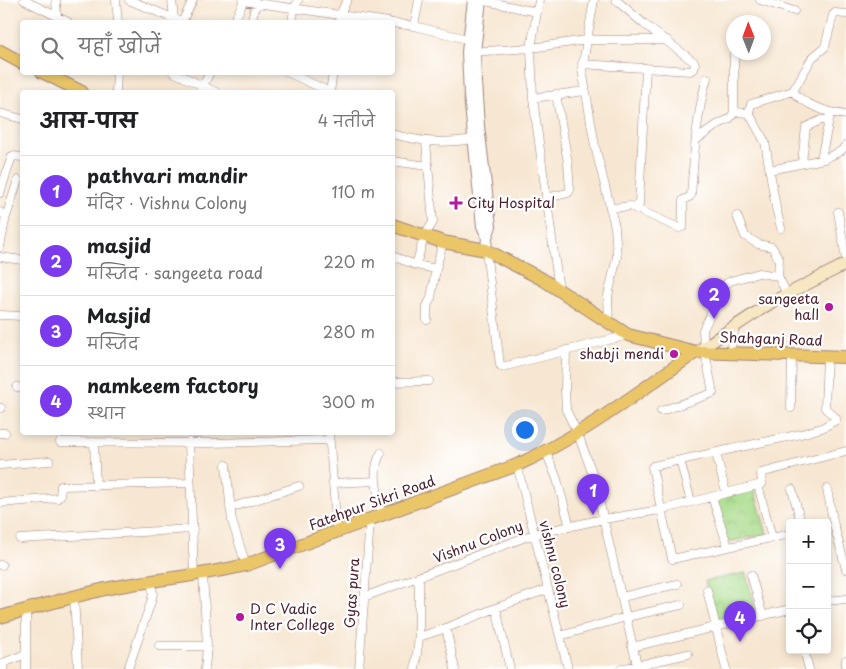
<!DOCTYPE html>
<html lang="hi">
<head>
<meta charset="utf-8">
<style>
	:root { --surface:#fff; --page:#f2f2f2; --text:#202124; --muted:#757577; --line:#e0e0e0; --accent:#7c3aed }
	body { margin:0; font-family:"Playpen Sans","Playpen Sans Deva",sans-serif; background:var(--page); color:var(--text) }
	.controls { position:absolute; right:15px; bottom:15px; display:grid; overflow:hidden; border-radius:5px; box-shadow:0 2px 8px #0003 }
	.controls button { width:45px; height:45px; display:grid; place-items:center; padding:0; border:0; border-bottom:1px solid var(--line); background:var(--surface); color:var(--text); font:25px sans-serif }
	.compass { position:absolute; left:726px; top:15px; width:45px; height:45px; border-radius:50%; background:var(--surface); box-shadow:0 2px 8px #0003; rotate:359deg }
	.you { position:absolute; left:524px; top:429px; width:18px; height:18px; margin:-12px; border:4px solid #fff; border-radius:50%; background:#1a73e8; box-shadow:0 0 0 8px #1a73e833 }
	.badge { display:grid; place-items:center; width:32px; height:32px; border-radius:50%; background:var(--accent); color:#fff; font-size:16px; font-weight:700 }
	.pin { position:absolute; translate:-50% -41px; filter:drop-shadow(0 1px 2px #0008) }
	.pin::after { content:''; position:absolute; top:26px; width:18px; height:15px; background:inherit; clip-path:polygon(0 0,100% 0,50% 100%) }
	.list { margin:0; padding:0; list-style:none }
	h2 { display:flex; justify-content:space-between; align-items:center; height:65px; margin:0; padding:0 20px; font-size:21px }
	h2 small { font-size:16px; font-weight:400; color:var(--muted) }
	.list li { display:grid; grid-template-columns:32px 1fr auto; gap:15px; align-items:center; box-sizing:border-box; height:70px; padding:0 20px; border-top:1px solid var(--line) }
	.list b { display:block; font-size:19px; white-space:nowrap }
	.list p { margin:0; font-size:16px; white-space:nowrap; color:var(--muted) }
	.list em { font-size:16px; font-style:normal; color:var(--muted) }
	.icon { flex:none; width:28px; height:28px; fill:none; stroke:currentColor; stroke-width:2; stroke-linecap:round; stroke-linejoin:round }
	.map { position:relative; flex:none; width:846px; height:669px; overflow:hidden }
	.search { position:absolute; background:var(--surface); box-shadow:0 2px 8px #0003; left:20px; top:20px; width:375px; height:55px; display:flex; align-items:center; gap:12px; box-sizing:border-box; padding:0 18px; border-radius:5px; color:var(--muted); font-size:19px }
	.panel { position:absolute; background:var(--surface); box-shadow:0 2px 8px #0003; left:20px; top:90px; width:375px; height:345px; border-radius:5px }
	.map>svg:first-child { display:block }
	.park { fill:url(#park-crowns); stroke:#797d5a }
	.lines { fill:none; stroke-linecap:round; stroke-linejoin:round }
	.minor-casing { stroke:#a0837e; stroke-width:9 }
	.tertiary-casing { stroke:#a0837e; stroke-width:12 }
	.secondary-casing { stroke:#a0837e; stroke-width:13 }
	.primary-casing { stroke:#a0837e; stroke-width:14 }
	.minor { stroke:#fff; stroke-width:8 }
	.tertiary { stroke:#fff; stroke-width:10 }
	.secondary { stroke:#f7e8c3; stroke-width:11 }
	.primary { stroke:#ebc669; stroke-width:12 }
	.poi-dot { fill:#b5179e; stroke:#fff; stroke-width:2 }
	.labels { text-anchor:middle; stroke-width:4.5; stroke-linejoin:round; paint-order:stroke }
	.poi-label { font-size:14px; fill:#4a1f2b; stroke:#fff; text-anchor:start }
	.street-label { font-size:14px; fill:#4a1f2b; stroke:#fff }
</style>
</head>
<body>
<div class="map">
<svg width="846" height="669" viewBox="0 0 846 669">
	<defs>
		<pattern id="park-crowns" width="20" height="18" patternUnits="userSpaceOnUse" patternTransform="scale(1.25)"><rect width="20" height="18" fill="#a8db8a"/><path d="M2 6a3 3 0 1 1 6 0M12 15a3 3 0 1 1 6 0" fill="none" stroke="#92bc77"/></pattern>
	</defs>
	<rect width="100%" height="100%" fill="#fff"/>
	<filter id="ink" filterUnits="userSpaceOnUse"><feTurbulence type="fractalNoise" baseFrequency=".02" numOctaves="2"/><feDisplacementMap in="SourceGraphic" scale="10" xChannelSelector="R" yChannelSelector="G"/><feConvolveMatrix kernelMatrix="1 2 1 2 8 2 1 2 1" color-interpolation-filters="sRGB"/></filter>
	<filter id="wash" filterUnits="userSpaceOnUse"><feTurbulence type="fractalNoise" baseFrequency=".0096" numOctaves="4" result="noise"/><feDisplacementMap in="SourceGraphic" scale="20" xChannelSelector="R" yChannelSelector="G"/><feGaussianBlur stdDeviation="1.12" result="paint"/><feColorMatrix in="noise" values="0 0 0 0 0 0 0 0 0 0 0 0 0 0 0 0 0 1.4 0 .05"/><feComposite in="paint" operator="in"/></filter>
	<g filter="url(#wash)">
		<rect width="100%" height="100%" fill="#f7e7d2"/>
		<path class="park" d="M754 489 767 534 723 543 710 501Z
			M746 573 756 613 716 623 705 581Z"/>
	</g>
	<g filter="url(#ink)">
		<g class="lines">
			<defs>
				<path id="minor" d="M24 0 68 22
					M56 0 57 17
					M116 0 118 22
					M129 0 182 22
					M172 0 174 19
					M481 0 537 12
					M539 0 531 48 533 98 559 290
					M594 0 582 69 595 146 615 227 617 257 608 296 609 323
					M760 0 794 11
					M243 1 389 22
					M182 22 193 0
					M234 22 244 0
					M251 22 256 4
					M292 22 294 10 298 0
					M339 22 340 15 347 0
					M392 23 414 26 467 39
					M414 26 419 0
					M470 52 531 48 586 40H667
					M734 52V112L749 113 765 142 776 208 781 228
					M582 64 690 71 694 69 695 64 694 62 644 24 616 0
					M173 72 216 92
					M287 72 330 92
					M793 91C803 105 829 113 846 115
					M116 92 117 72
					M200 92 210 72
					M330 92 333 72
					M533 98 585 91
					M0 113 22 119
					M749 113 751 104 793 91 812 58 825 47 833 15 835 13 846 14
					M392 134C423 142 442 144 473 139
					M696 140 717 125 729 119 734 113
					M821 159 830 115
					M392 161 428 166
					M802 162 806 127 821 120 829 119
					M770 170 824 159 841 151 846 145
					M0 193 12 156 22 157
					M546 198 568 193 570 190 568 163 556 94
					M630 206 679 228 683 227V200L691 196C694 157 696 116 707 78
					M610 208 636 206 639 204 646 68
					M0 212 6 216 0 247
					M838 212 846 259
					M737 216 745 236 758 244 772 247 779 259 778 276
					M6 217 18 180
					M486 250 500 365 502 367 628 335
					M392 256 416 265 436 269 443 242
					M0 257 22 260
					M416 265 424 237 433 222 426 142
					M0 315 22 316
					M427 320V306L431 298 436 269
					M704 347 703 330 714 306 718 290 730 281 759 273 778 276 787 294
					M566 350 565 390 566 410 578 434 594 478 638 669
					M730 353 735 326
					M392 382 429 381
					M17 387 22 388
					M0 408H1
					M791 408 792 355
					M661 411 713 393 705 352
					M329 432 337 532
					M0 433H5
					M60 442 208 443 328 440
					M94 442 96 486
					M189 442 194 576
					M546 452 557 479 570 527
					M381 453C370 471 379 496 382 516
					M716 453 726 493
					M680 460 691 502
					M0 465 49 461
					M226 465 232 521 246 565
					M517 465 568 669
					M333 483 376 481
					M758 485 772 538
					M792 489 801 523
					M827 489 834 525 846 569
					M712 497 728 547
					M0 503 58 498 60 496 61 486 190 483
					M230 508 299 486
					M790 534 672 559 652 467 653 466 801 434 822 428 836 420V418L825 408 827 356
					M20 539 193 529
					M0 565H2
					M751 575 763 616
					M707 590 726 669
					M74 596 78 669
					M364 597 534 534 604 519 660 510 762 484 761 473 846 451
					M622 597 677 584
					M827 601 846 599
					M26 610V669
					M446 628 455 669
					M560 636 626 617 681 605
					M419 637 446 628 496 608
					M159 646H207L203 575
					M632 647 790 609
					M804 650 809 669
					M846 660V666
					M3 669V663L26 654
					M128 669 151 602 153 593 151 582
					M205 669 207 646
					M359 669 370 520
					M415 669 419 637V578
					M510 669 496 608 548 589
					M621 669 688 654"/>
				<path id="tertiary" d="M473 0 467 52 469 95 482 226 487 237
					M481 0 475 52 476 82 479 126 491 226 487 237 486 250"/>
				<path id="secondary" d="M696 352 772 302 846 264"/>
				<path id="primary" d="M0 51 22 63
					M42 72 82 92
					M392 225 443 242 486 250 542 279 628 335 696 352 846 357
					M0 617C37 607 73 596 110 588 155 579 201 576 246 565L517 465C582 436 638 392 696 352"/>
			</defs>
			<use href="#minor" class="minor-casing"/>
			<use href="#tertiary" class="tertiary-casing"/>
			<use href="#secondary" class="secondary-casing"/>
			<use href="#primary" class="primary-casing"/>
			<use href="#minor" class="minor"/>
			<use href="#tertiary" class="tertiary"/>
			<use href="#secondary" class="secondary"/>
			<use href="#primary" class="primary"/>
		</g>
	</g>
	<g class="poi-dot">
		<path d="M453.5 195.5h5v5h5v5h-5v5h-5v-5h-5v-5h5z"/>
		<circle cx="829" cy="307" r="5"/>
		<circle cx="674" cy="354" r="5"/>
		<circle cx="240" cy="617" r="5"/>
	</g>
	<g class="labels">
		<g class="poi-label">
			<text x="467" y="208">City Hospital</text>
			<text x="819" y="304" text-anchor="end">sangeeta<tspan x="819" dy="16">hall</tspan></text>
			<text x="664" y="359" text-anchor="end">shabji mendi</text>
			<text x="250" y="614">D C Vadic<tspan x="250" dy="16">Inter College</tspan></text>
		</g>
		<g class="street-label">
			<text transform="translate(771 339) rotate(2)" y="5">Shahganj Road</text>
			<text transform="translate(372 503) rotate(-20)" y="5">Fatehpur Sikri Road</text>
			<text transform="translate(478 542) rotate(-21)" y="5">Vishnu Colony</text>
			<text transform="translate(555 564) rotate(76)" y="5">vishnu colony</text>
			<text transform="translate(352 593) rotate(-86)" y="5">Gyas pura</text>
		</g>
	</g>
</svg>
<div class="controls">
<button>+</button>
<button>−</button>
<button><svg class="icon" aria-label="locate" viewBox="0 0 24 24"><circle cx="12" cy="12" r="6"/><path d="M12 2v4M12 18v4M2 12h4M18 12h4"/></svg></button>
</div>
<svg class="compass" viewBox="-18 -18 36 36"><path d="M0-13l5 13h-10z" fill="#e53935"/><path d="M0 13l5-13h-10z" fill="#757577"/></svg>
<div class="you"></div>
<div class="pin badge" style="left:593px;top:515px">1</div>
<div class="pin badge" style="left:714px;top:319px">2</div>
<div class="pin badge" style="left:280px;top:569px">3</div>
<div class="pin badge" style="left:740px;top:642px">4</div>
<div class="search"><svg class="icon" aria-label="search" viewBox="0 0 24 24"><circle cx="10" cy="10" r="6"/><path d="M15 15l6 6"/></svg>यहाँ खोजें</div>
<section class="panel">
<h2>आस-पास<small>4 नतीजे</small></h2>
<ul class="list">
<li><span class="badge">1</span><div><b>pathvari mandir</b><p>मंदिर · Vishnu Colony</p></div><em>110 m</em></li>
<li><span class="badge">2</span><div><b>masjid</b><p>मस्जिद · sangeeta road</p></div><em>220 m</em></li>
<li><span class="badge">3</span><div><b>Masjid</b><p>मस्जिद</p></div><em>280 m</em></li>
<li><span class="badge">4</span><div><b>namkeem factory</b><p>स्थान</p></div><em>300 m</em></li>
</ul>
</section>
</div>
</body>
</html>
